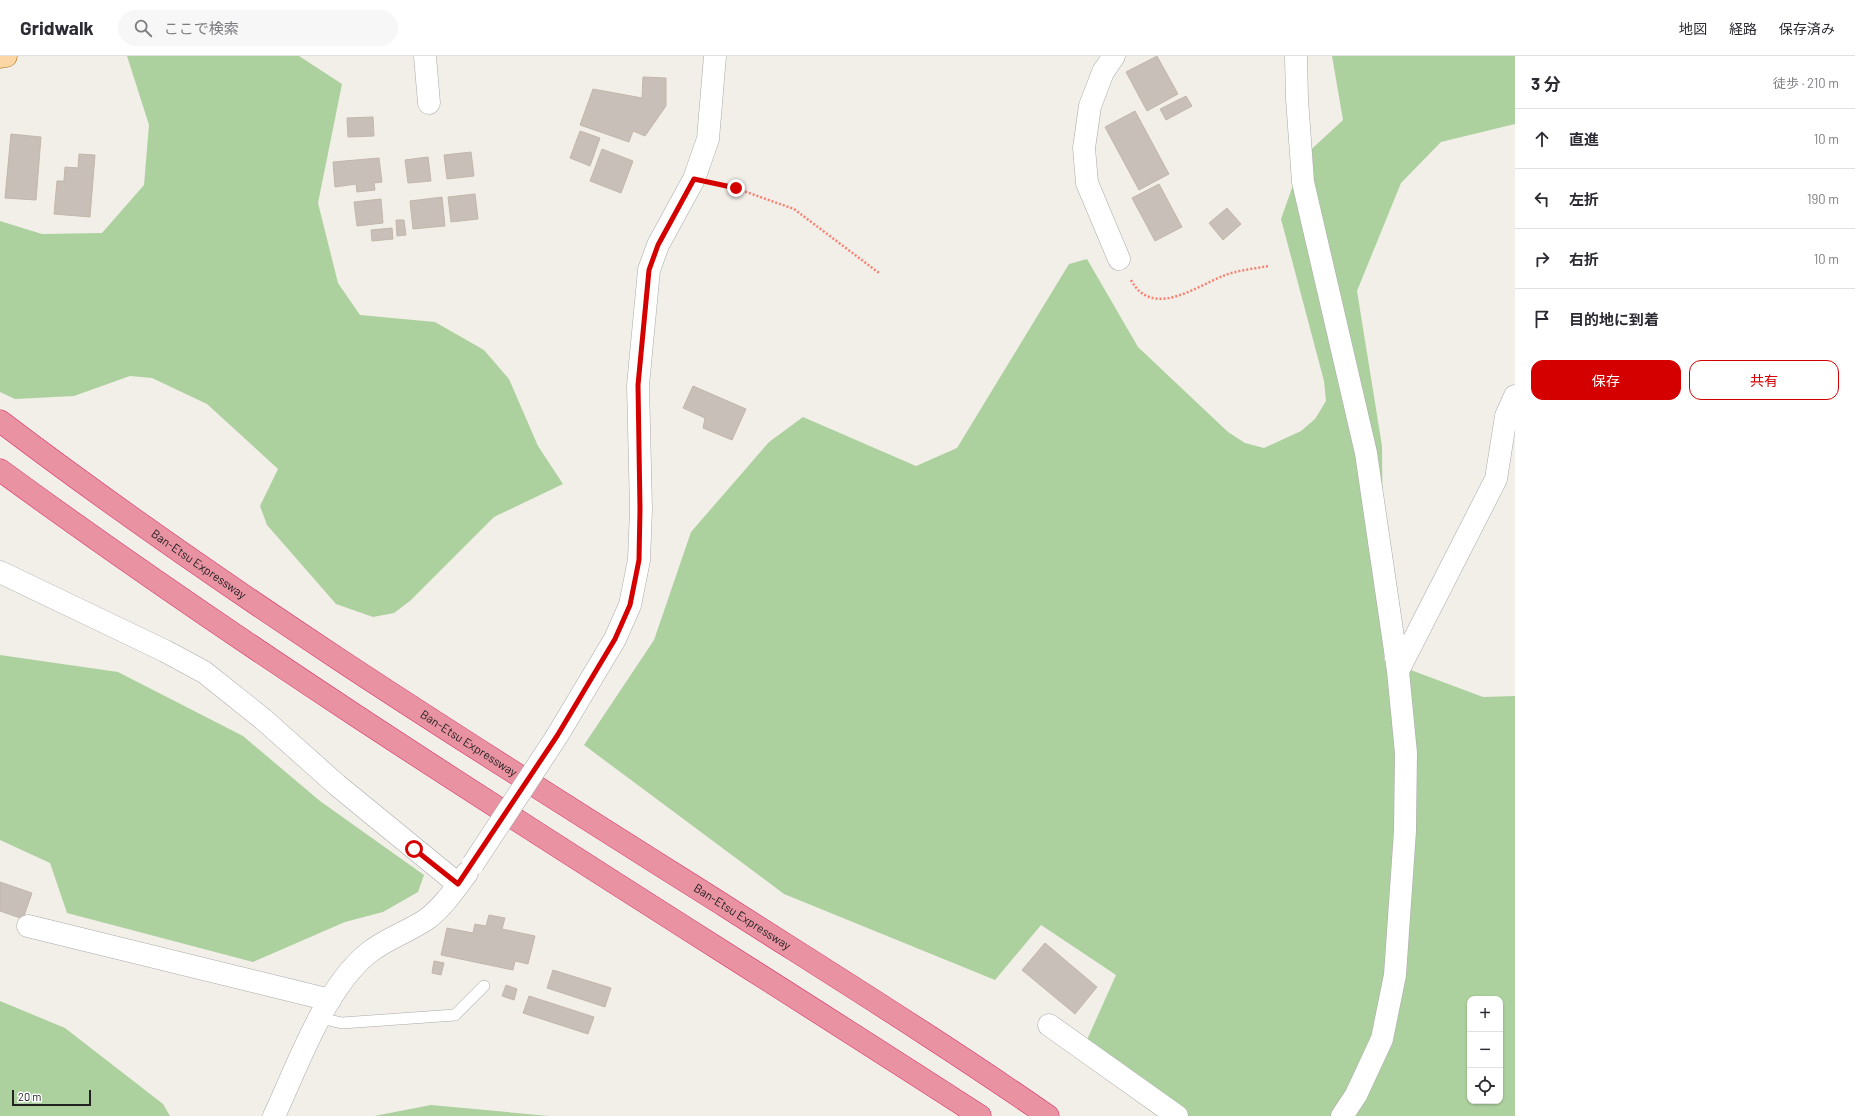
<!DOCTYPE html>
<html lang="ja">
<head>
<meta charset="utf-8">
<style>
	:root { --surface:#fff; --page:#f7f7f7; --text:#2b2b33; --muted:#7c7c81; --line:#e1e1e2; --accent:#d40000 }
	body { margin:0; font-family:Barlow,"Noto Sans JP",sans-serif; background:var(--page); color:var(--text) }
	.controls { position:absolute; right:12px; bottom:12px; display:grid; overflow:hidden; border-radius:8px; box-shadow:0 1px 3px #0004 }
	.controls button { width:36px; height:36px; display:grid; place-items:center; padding:0; border:0; border-bottom:1px solid var(--line); background:var(--surface); color:var(--text); font:20px sans-serif }
	.scale { position:absolute; left:12px; bottom:10px; width:79px; box-sizing:border-box; padding-left:4px; border:2px solid #222; border-top:0; font-size:11px; line-height:14px; white-space:nowrap; color:#222; -webkit-text-stroke:3px #fff; paint-order:stroke }
	.stop { position:absolute; width:12px; height:12px; margin:-9px; border:3px solid #d40000; border-radius:50%; background:#fff }
	.stop.end { background:#d40000; border-color:#fff; box-shadow:0 1px 4px #0008 }
	.list { margin:0; padding:0; list-style:none }
	h2 { display:flex; justify-content:space-between; align-items:center; height:52px; margin:0; padding:0 16px; font-size:17px }
	h2 small { font-size:13px; font-weight:400; color:var(--muted) }
	.list li { display:grid; grid-template-columns:26px 1fr auto; gap:12px; align-items:center; box-sizing:border-box; height:60px; padding:0 16px; border-top:1px solid var(--line) }
	.list b { display:block; font-size:15px; white-space:nowrap }
	.list em { font-size:13px; font-style:normal; color:var(--muted) }
	.actions { display:flex; gap:8px; padding:12px 16px }
	.actions a { flex:1; padding:9px 0; border:1px solid var(--accent); border-radius:12px; text-align:center; font-size:14px; color:var(--accent) }
	.actions .main { background:var(--accent); color:#fff }
	.icon { flex:none; width:22px; height:22px; fill:none; stroke:currentColor; stroke-width:2; stroke-linecap:round; stroke-linejoin:round }
	.map { position:relative; flex:none; width:1515px; height:1060px; overflow:hidden }
	header { display:flex; align-items:center; gap:24px; box-sizing:border-box; height:56px; padding:0 20px; background:var(--surface); border-bottom:1px solid var(--line) }
	header strong { font-size:19px }
	nav { display:flex; gap:22px; margin-inline-start:auto; font-size:14px }
	.search { width:280px; height:36px; background:var(--page); display:flex; align-items:center; gap:10px; box-sizing:border-box; padding:0 14px; border-radius:22px; color:var(--muted); font-size:15px }
	main { display:flex }
	aside { flex:1; background:var(--surface) }
	.map>svg:first-child { display:block }
	.forest { fill:#add19e; fill-rule:evenodd }
	.building { fill:#c7bfb8; stroke:#c4b6ab }
	.lines { fill:none; stroke-linecap:round; stroke-linejoin:round }
	.service-casing { stroke:#a9a9a9; stroke-width:12 }
	.minor-casing { stroke:#a9a9a9; stroke-width:23 }
	.primary-casing { stroke:#a06b00; stroke-width:23 }
	.motorway-casing { stroke:#dc2a67; stroke-width:23 }
	.path { stroke:#fa8072; stroke-width:2.5; stroke-dasharray:2 2; stroke-linecap:butt }
	.service { stroke:#fff; stroke-width:11 }
	.minor { stroke:#fff; stroke-width:22 }
	.primary { stroke:#fcd6a4; stroke-width:22 }
	.motorway { stroke:#e892a2; stroke-width:22 }
	.minor-bridge-casing { stroke:#a9a9a9; stroke-width:23; stroke-linecap:butt }
	.minor-bridge { stroke:#fff; stroke-width:22 }
	.route { stroke:#d40000; stroke-width:5 }
	.labels { text-anchor:middle; stroke-width:3.5; stroke-linejoin:round; paint-order:stroke }
	.street-label { font-size:12px; fill:#222; stroke:#fff }
</style>
</head>
<body>
<header>
<strong>Gridwalk</strong>
<div class="search"><svg class="icon" aria-label="search" viewBox="0 0 24 24"><circle cx="10" cy="10" r="6"/><path d="M15 15l6 6"/></svg>ここで検索</div>
<nav><a>地図</a><a>経路</a><a>保存済み</a></nav>
</header>
<main>
<div class="map">
<svg width="1515" height="1060" viewBox="0 0 1515 1060">
	<rect width="100%" height="100%" fill="#f2efe9"/>
	<path class="forest" d="M127 0H299L342 28 318 147 338 227 360 259 435 266 484 294 509 323 538 390 563 428 494 461 410 545 394 557 373 561 336 548 267 469 260 450 278 413 207 348 152 322 130 320 74 340 15 343 0 336V165L42 178 102 177 144 129 149 69Z
		M1332 0H1515V68L1441 86 1401 127 1357 235 1382 390 1384 604 1483 641 1515 640V1060H1157L1110 1025 1082 995 1116 919 1041 869 995 924 784 838 584 689 654 584 691 476 769 386 803 361 916 410 957 392 1069 208 1087 203 1138 291 1228 376 1245 387 1264 392 1301 375 1315 363 1326 345 1324 325 1281 163 1303 101 1343 64ZM1470 943H1500V1045H1470Z
		M0 599 118 616 243 680 320 745 424 819 418 836 383 856 345 866 253 906 67 857 50 807 0 784Z
		M0 945 65 972 163 1048 170 1060H0Z
		M431 1049 549 1060H374Z"/>
	<path class="building" d="M1157 0 1178 38 1147 55 1126 16Z
		M643 21 666 22V50L645 80 633 75 629 86 580 69 593 33 642 42Z
		M1186 40 1192 50 1166 64 1160 53Z
		M1135 55 1169 118 1139 134 1105 71Z
		M373 61 374 80 348 81 347 62Z
		M580 75 600 82 590 110 570 102Z
		M11 78 41 81 36 144 5 142Z
		M602 93 633 105 621 137 590 125Z
		M471 96 474 120 447 123 444 99Z
		M79 98 95 99 90 161 54 158 57 125H64L65 111 78 112Z
		M428 101 431 125 408 127 405 104Z
		M379 102 382 126 374 127 375 134 357 136 356 128 335 131 333 106Z
		M1159 128 1182 171 1155 185 1132 142Z
		M475 138 478 163 451 166 448 141Z
		M442 141 445 170 413 173 410 145Z
		M381 143 383 167 357 170 354 146Z
		M1227 152 1241 168 1223 184 1209 167Z
		M396 164H404L406 179 397 180Z
		M392 172 393 183 372 185 371 174Z
		M693 330 746 353 732 384 703 372 705 362 683 352Z
		M0 826 32 837 23 863 0 855Z
		M489 859 505 862 502 873 535 880 528 908 515 905 513 914 441 899 447 872 473 877 475 868 486 870Z
		M1045 887 1097 931 1075 958 1022 914Z
		M434 905 444 907 441 919 432 917Z
		M553 914 611 932 605 951 547 932Z
		M506 929 517 933 514 944 502 940Z
		M529 940 594 961 588 978 523 957Z"/>
	<g class="lines">
		<defs>
			<path id="service" d="M320 962 342 967 455 959 484 930"/>
			<path id="minor" d="M425 0 429 47
				M1114 0 1103 16 1090 50 1084 92 1087 127 1119 203
				M1296 0 1297 43 1303 126 1366 397 1398 615 1406 697 1405 775 1395 919 1382 983 1356 1039 1342 1060
				M0 516 165 595 204 616 263 663 337 729 458 828
				M1398 615 1496 423 1506 360 1515 340
				M557 680 615 583 630 549 639 504 641 453 638 329 649 214 658 189 694 123 708 83 715 0
				M28 870 330 944
				M1049 969 1177 1060
				M274 1060C298 1009 324 934 367 898 385 883 408 876 427 863 443 851 455 833 467 817"/>
			<path id="primary" d="M0 1 6 0"/>
			<g id="motorway">
				<path id="s1" d="M0 365C232 541 479 695 725 850 833 919 943 987 1048 1060"/>
				<path d="M0 414C316 645 651 847 980 1060"/>
			</g>
		</defs>
		<use href="#service" class="service-casing"/>
		<use href="#minor" class="minor-casing"/>
		<use href="#primary" class="primary-casing"/>
		<use href="#motorway" class="motorway-casing"/>
		<path class="path" d="M718 129 735 132 794 153 879 217
			M1131 224C1152 263 1195 231 1223 220 1237 214 1254 213 1268 210"/>
		<use href="#service" class="service"/>
		<use href="#minor" class="minor"/>
		<use href="#primary" class="primary"/>
		<use href="#motorway" class="motorway"/>
		<defs>
			<path id="minor-bridge" d="M473 808 557 680"/>
		</defs>
		<use href="#minor-bridge" class="minor-bridge-casing"/>
		<use href="#minor-bridge" class="minor-bridge"/>
	</g>
	<g class="lines">
		<path class="route" d="M414 793 458 828 557 680 615 583 630 549 639 504 640 453 638 329 649 214 658 189 694 123 736 132"/>
	</g>
	<g class="labels">
		<g class="street-label">
			<text dy="4" stroke="none"><textPath href="#s1" startOffset="245">Ban-Etsu Expressway</textPath></text>
			<text dy="4" stroke="none"><textPath href="#s1" startOffset="569">Ban-Etsu Expressway</textPath></text>
			<text dy="4" stroke="none"><textPath href="#s1" startOffset="893">Ban-Etsu Expressway</textPath></text>
		</g>
	</g>
</svg>
<div class="controls">
<button>+</button>
<button>−</button>
<button><svg class="icon" aria-label="locate" viewBox="0 0 24 24"><circle cx="12" cy="12" r="6"/><path d="M12 2v4M12 18v4M2 12h4M18 12h4"/></svg></button>
</div>
<div class="scale">20 m</div>
<div class="stop" style="left:414px;top:793px"></div>
<div class="stop end" style="left:736px;top:132px"></div>
</div>
<aside>
<h2>3 分<small>徒歩 · 210 m</small></h2>
<ul class="list">
<li><svg class="icon" aria-label="ahead" viewBox="0 0 24 24"><path d="M12 20V5M6 11l6-6 6 6"/></svg><div><b>直進</b></div><em>10 m</em></li>
<li><svg class="icon" aria-label="left" viewBox="0 0 24 24"><path d="M17 20v-9H6M10 6l-5 5 5 5"/></svg><div><b>左折</b></div><em>190 m</em></li>
<li><svg class="icon" aria-label="right" viewBox="0 0 24 24"><path d="M7 20v-9h11M14 6l5 5-5 5"/></svg><div><b>右折</b></div><em>10 m</em></li>
<li><svg class="icon" aria-label="arrive" viewBox="0 0 24 24"><path d="M6 21V4h12l-3 4 3 4H6"/></svg><div><b>目的地に到着</b></div></li>
</ul>
<div class="actions"><a class="main">保存</a><a>共有</a></div>
</aside>
</main>
</body>
</html>
